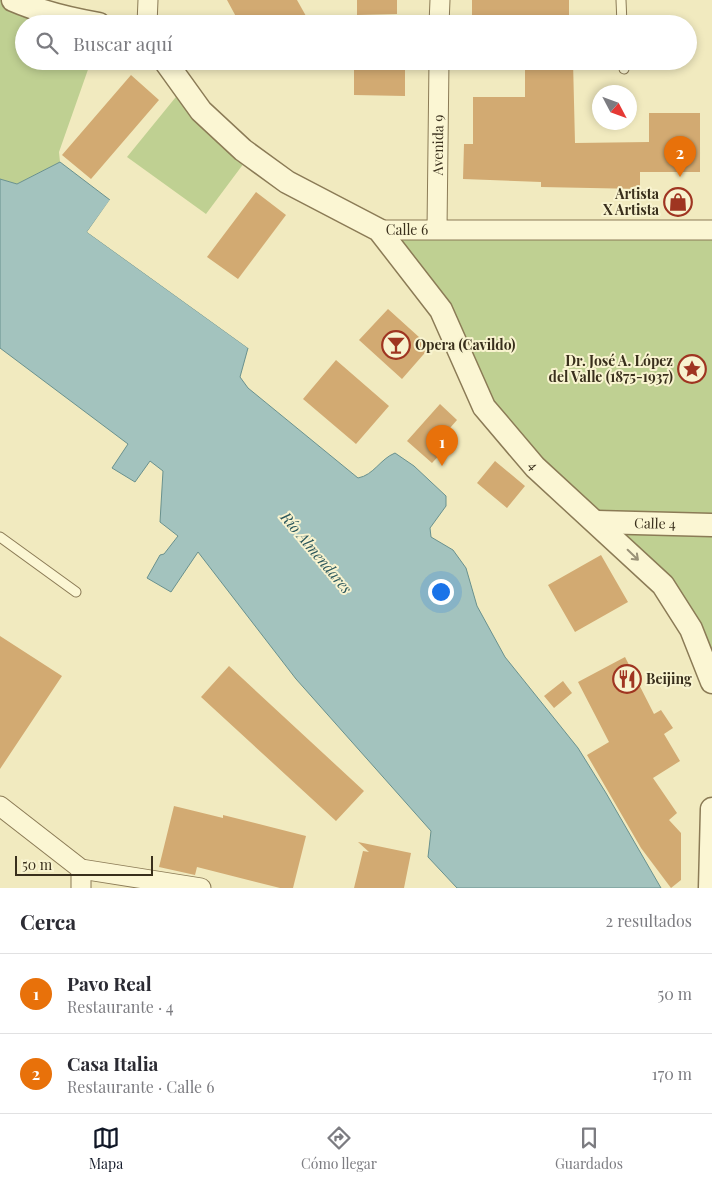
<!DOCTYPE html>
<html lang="es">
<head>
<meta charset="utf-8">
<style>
	:root { --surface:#fff; --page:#f2f2f3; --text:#2b2b33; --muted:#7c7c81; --line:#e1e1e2; --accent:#111827 }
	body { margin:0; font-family:"Playfair Display",serif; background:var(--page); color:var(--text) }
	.compass { position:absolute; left:592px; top:85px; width:45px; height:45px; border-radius:50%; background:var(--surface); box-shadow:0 2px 8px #0003; rotate:131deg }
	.scale { position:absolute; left:15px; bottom:12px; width:138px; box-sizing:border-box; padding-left:5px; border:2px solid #392f1c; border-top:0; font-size:14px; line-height:18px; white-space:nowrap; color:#392f1c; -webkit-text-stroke:4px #f8f3cf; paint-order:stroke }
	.you { position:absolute; left:440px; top:591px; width:18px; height:18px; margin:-12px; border:4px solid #fff; border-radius:50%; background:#1a73e8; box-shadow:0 0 0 8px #1a73e833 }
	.badge { display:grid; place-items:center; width:32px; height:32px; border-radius:50%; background:var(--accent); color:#fff; font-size:16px; font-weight:700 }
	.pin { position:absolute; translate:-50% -41px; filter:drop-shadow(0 1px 2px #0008) }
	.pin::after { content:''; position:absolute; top:26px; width:18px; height:15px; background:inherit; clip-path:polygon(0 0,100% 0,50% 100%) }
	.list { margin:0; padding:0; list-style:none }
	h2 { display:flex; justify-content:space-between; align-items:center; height:65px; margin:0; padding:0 20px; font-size:21px }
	h2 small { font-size:16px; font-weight:400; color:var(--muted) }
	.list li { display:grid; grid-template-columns:32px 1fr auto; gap:15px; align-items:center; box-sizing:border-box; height:80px; padding:0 20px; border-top:1px solid var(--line) }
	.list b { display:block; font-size:19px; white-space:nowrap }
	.list p { margin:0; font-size:16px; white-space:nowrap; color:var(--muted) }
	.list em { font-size:16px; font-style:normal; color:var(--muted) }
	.icon { flex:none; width:28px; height:28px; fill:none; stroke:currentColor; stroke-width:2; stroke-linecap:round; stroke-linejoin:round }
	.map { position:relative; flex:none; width:712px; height:888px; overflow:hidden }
	.search { position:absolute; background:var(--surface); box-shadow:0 2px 8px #0003; left:15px; right:15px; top:15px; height:55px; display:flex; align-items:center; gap:12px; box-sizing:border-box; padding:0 18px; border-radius:28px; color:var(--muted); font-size:19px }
	.sheet { height:225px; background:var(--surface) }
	nav { display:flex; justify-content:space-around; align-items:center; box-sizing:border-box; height:70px; border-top:1px solid var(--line); background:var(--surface); font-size:14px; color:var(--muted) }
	nav a { display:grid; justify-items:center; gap:2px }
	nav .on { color:var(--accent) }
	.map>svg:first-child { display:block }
	.green { fill:#bfd092 }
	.water { fill:#a3c3be; stroke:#69918e }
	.pier { fill:#f1eabf }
	.building { fill:#d2aa72 }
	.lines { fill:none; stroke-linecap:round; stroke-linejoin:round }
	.service-casing { stroke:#8b7b56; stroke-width:11 }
	.minor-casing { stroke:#8b7b56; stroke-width:21 }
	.tertiary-casing { stroke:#8b7b56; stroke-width:25 }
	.service { stroke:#fbf6d3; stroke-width:9 }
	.minor { stroke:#fbf6d3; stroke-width:19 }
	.tertiary { stroke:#fbf6d3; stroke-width:22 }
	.oneway { stroke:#9a9278 }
	.labels { text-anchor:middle; stroke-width:4; stroke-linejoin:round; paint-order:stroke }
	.street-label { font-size:14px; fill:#392f1c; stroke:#f8f3cf }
	.poi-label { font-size:14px; font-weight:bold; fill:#392f1c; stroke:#f8f3cf; text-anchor:end }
	.water-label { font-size:15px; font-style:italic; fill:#2a565a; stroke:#f8f3cf }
</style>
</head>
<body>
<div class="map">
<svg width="712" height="888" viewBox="0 0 712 888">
	<rect width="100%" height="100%" fill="#f1eabf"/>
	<path class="green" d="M0 0H13L99 24H24V61H91L59 152 60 162 17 184 0 179Z
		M184 87 250 155 206 214 127 157Z
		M379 230H712V682L691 629 484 407 441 310Z"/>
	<path class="water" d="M60 162 110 200 87 232 248 348 240 377 248 388 358 478C374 475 380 459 395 453L414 466 446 496V506L430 528 431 537 453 550 466 568 477 606 505 657 578 748 606 793 661 888H457L428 857 431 831 296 679 198 552 171 592 147 578 160 555 164 554 178 536 160 522 163 471 150 461 135 482 112 468 128 444 0 348V179L17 184Z"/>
	<path class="pier" d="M111 198 112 201 90 231 250 345 248 348 87 232Z"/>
	<path class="building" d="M227 0H297L306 16 292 24H240Z
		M357 0H397V14L357 15Z
		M472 0H569V19H472Z
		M354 61H405V96L354 95Z
		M525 61H573L575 143 649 142V113H700V172H640V189L541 187V182L463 179 464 144H473V97H525Z
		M131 75 159 100 91 179 62 155Z
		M256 192 286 215 238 279 207 257Z
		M388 309 430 347 402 379 359 340Z
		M336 360 389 406 356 444 303 399Z
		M440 404 457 420 442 437 450 444 432 463 407 441Z
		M495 461 525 486 507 508 477 483Z
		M601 555 628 602 575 632 548 585Z
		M0 636 62 676 0 769Z
		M625 657 654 714 661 710 673 728 664 734 680 761 653 778 677 813 669 820 681 833V880L671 888 641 848 587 755 609 742 578 682Z
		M229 666 364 791 336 821 201 697Z
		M563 681 572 693 554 708 544 696Z
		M174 806 223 818V815L306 836 293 888H280L197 867 195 875 159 867Z
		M358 842 411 853 404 888H354L363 851 369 852Z"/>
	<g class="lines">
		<defs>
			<path id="service" d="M621 0 622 24
				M623 61 624 69
				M0 537 76 592"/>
			<g id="minor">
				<path d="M147 24 148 0"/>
				<path d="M439 24 440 0"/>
				<path id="s1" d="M437 229 439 61"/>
				<path id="s2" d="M379 230H712"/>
				<path d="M0 806 81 869 201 888"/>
				<path d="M81 888V869"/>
			</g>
			<g id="tertiary">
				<path d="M13 0C41 12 69 19 99 24"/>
				<path id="s3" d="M165 61 201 111 243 150 287 182 379 230 441 310 484 407 535 467 663 585 691 629 712 682"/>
				<path id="s4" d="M597 522 712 525"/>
				<path d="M710 888 712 809"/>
			</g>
		</defs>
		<use href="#service" class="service-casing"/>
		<use href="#minor" class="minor-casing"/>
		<use href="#tertiary" class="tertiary-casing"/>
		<use href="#service" class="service"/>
		<use href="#minor" class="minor"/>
		<use href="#tertiary" class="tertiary"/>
	</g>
	<defs><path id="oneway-shaft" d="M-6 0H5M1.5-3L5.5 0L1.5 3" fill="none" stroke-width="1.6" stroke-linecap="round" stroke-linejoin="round" transform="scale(1.25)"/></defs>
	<use class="oneway" href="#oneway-shaft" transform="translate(633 555) rotate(44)"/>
	<defs>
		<symbol id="shop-ring" viewBox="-11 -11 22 22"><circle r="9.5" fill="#f8f3cf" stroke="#9f3521" stroke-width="1.5"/><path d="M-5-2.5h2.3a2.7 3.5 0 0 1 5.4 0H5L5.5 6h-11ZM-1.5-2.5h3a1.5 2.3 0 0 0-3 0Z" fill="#9f3521"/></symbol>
		<symbol id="bar-ring" viewBox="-11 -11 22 22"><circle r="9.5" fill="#f8f3cf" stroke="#9f3521" stroke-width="1.5"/><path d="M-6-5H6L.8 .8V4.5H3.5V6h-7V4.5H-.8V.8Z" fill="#9f3521"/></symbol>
		<symbol id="sight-ring" viewBox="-11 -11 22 22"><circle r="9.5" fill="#f8f3cf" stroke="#9f3521" stroke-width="1.5"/><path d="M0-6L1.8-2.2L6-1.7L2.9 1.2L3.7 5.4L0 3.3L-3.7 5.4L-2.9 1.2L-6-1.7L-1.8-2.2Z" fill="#9f3521"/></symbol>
		<symbol id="restaurant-ring" viewBox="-11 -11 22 22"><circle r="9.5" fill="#f8f3cf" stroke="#9f3521" stroke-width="1.5"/><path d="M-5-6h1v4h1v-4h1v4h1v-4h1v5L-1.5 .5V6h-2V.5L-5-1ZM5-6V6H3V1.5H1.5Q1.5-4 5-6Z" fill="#9f3521"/></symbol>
	</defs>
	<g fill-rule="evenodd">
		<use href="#shop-ring" x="662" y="186" width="32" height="32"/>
		<use href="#bar-ring" x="380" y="329" width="32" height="32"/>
		<use href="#sight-ring" x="676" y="353" width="32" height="32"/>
		<use href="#restaurant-ring" x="611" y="663" width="32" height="32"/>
	</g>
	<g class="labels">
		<g class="street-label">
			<text dy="5" stroke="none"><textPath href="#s1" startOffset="84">Avenida 9</textPath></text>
			<text dy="5" stroke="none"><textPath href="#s2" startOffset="28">Calle 6</textPath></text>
			<text dy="5" stroke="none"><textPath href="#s3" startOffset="561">4</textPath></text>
			<text dy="5" stroke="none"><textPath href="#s4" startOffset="58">Calle 4</textPath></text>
		</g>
		<g class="poi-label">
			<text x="659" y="199">Artista<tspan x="659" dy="16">X Artista</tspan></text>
			<text x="415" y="350" text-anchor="start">Opera (Cavildo)</text>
			<text x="673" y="366">Dr. José A. López<tspan x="673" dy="16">del Valle (1875-1937)</tspan></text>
			<text x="646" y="684" text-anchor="start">Beijing</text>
		</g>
		<g class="water-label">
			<text transform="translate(316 553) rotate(50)" y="5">Río Almendares</text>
		</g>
	</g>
</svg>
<svg class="compass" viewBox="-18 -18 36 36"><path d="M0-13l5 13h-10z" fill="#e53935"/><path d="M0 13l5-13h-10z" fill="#7c7c81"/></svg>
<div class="scale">50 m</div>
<div class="you"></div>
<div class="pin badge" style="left:442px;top:466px;background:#e8710a">1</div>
<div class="pin badge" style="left:680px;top:177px;background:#e8710a">2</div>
<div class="search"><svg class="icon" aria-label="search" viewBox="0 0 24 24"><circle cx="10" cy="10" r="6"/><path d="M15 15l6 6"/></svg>Buscar aquí</div>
</div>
<section class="sheet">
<h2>Cerca<small>2 resultados</small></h2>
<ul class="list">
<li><span class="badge" style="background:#e8710a">1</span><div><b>Pavo Real</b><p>Restaurante · 4</p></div><em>50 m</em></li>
<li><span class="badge" style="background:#e8710a">2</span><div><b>Casa Italia</b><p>Restaurante · Calle 6</p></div><em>170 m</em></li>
</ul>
</section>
<nav>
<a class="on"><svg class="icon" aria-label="map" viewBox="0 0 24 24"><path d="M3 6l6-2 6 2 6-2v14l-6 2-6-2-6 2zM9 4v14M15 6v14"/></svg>Mapa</a>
<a><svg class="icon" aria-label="directions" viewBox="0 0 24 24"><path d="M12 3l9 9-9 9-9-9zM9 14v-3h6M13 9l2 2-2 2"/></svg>Cómo llegar</a>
<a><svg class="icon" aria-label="saved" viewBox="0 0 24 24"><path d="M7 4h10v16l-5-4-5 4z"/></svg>Guardados</a>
</nav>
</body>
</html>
